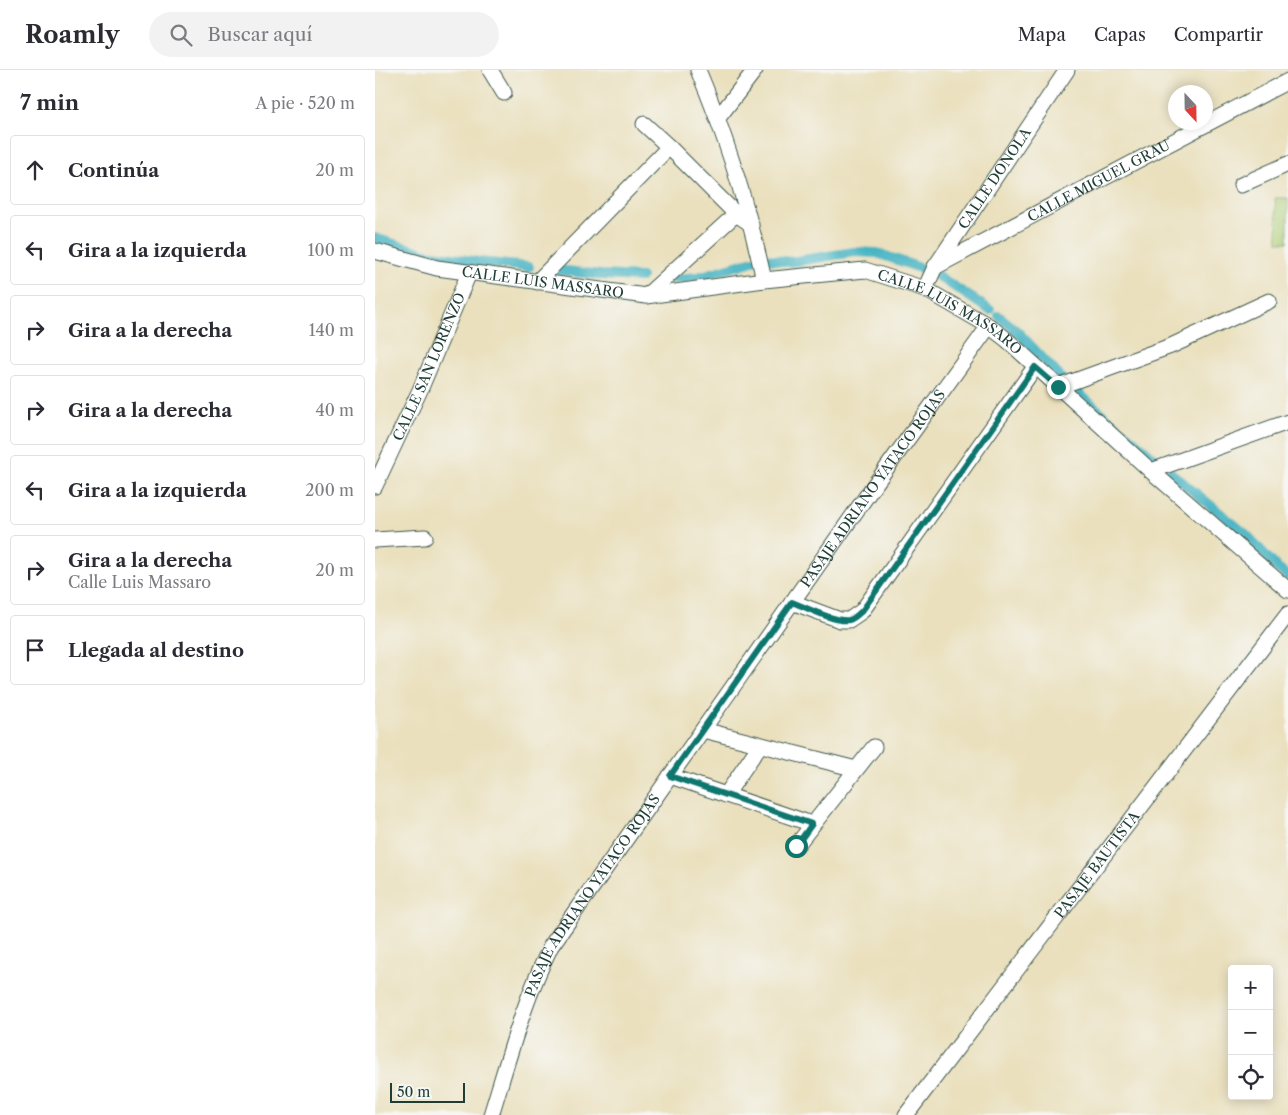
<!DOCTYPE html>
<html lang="es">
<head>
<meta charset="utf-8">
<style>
	:root { --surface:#fff; --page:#f2f2f3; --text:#2b2b33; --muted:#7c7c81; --line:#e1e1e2 }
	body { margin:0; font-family:"Libre Caslon Text",serif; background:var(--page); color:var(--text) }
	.controls { position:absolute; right:15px; bottom:15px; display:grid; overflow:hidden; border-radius:5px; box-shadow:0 2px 12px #0003 }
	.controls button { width:45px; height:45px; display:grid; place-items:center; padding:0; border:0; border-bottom:1px solid var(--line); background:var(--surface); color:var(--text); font:25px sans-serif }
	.compass { position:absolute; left:793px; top:15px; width:45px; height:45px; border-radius:50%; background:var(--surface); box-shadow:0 2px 12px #0003; rotate:158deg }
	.scale { position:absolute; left:15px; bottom:12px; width:75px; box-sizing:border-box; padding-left:5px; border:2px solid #1f3d34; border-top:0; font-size:14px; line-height:18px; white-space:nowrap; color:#1f3d34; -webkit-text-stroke:4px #f6f6f2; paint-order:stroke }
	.stop { position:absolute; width:15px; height:15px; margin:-11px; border:4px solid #0f766e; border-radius:50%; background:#fff }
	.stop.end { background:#0f766e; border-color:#fff; box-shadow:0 1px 5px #0008 }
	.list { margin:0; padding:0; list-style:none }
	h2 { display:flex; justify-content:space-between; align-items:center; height:65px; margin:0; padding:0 20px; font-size:21px }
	h2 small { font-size:16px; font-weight:400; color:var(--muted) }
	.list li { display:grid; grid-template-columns:32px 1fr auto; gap:15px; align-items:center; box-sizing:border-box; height:70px; margin:0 10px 10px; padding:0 10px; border:1px solid var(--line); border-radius:5px }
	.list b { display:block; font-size:19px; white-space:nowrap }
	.list p { margin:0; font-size:16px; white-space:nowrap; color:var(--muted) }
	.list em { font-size:16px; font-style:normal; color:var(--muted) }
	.icon { flex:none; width:28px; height:28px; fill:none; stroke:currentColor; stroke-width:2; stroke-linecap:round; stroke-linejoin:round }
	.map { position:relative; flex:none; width:913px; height:1045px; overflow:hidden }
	header { display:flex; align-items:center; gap:30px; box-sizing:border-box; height:70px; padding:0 25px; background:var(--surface); border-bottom:1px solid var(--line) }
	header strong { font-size:24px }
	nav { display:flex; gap:28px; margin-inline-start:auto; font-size:18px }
	.search { width:350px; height:45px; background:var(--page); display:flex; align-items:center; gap:12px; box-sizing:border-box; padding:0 18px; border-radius:28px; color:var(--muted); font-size:19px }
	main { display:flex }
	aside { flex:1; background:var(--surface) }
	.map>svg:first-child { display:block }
	.green { fill:#adce77; stroke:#668656 }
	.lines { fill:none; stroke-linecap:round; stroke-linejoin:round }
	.canal { stroke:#47b4c3; stroke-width:10 }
	.minor-casing { stroke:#3d5549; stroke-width:17 }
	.minor { stroke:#fff; stroke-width:15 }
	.route { stroke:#0f766e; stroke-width:6 }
	.labels { text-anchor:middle; stroke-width:4; stroke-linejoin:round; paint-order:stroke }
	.street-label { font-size:14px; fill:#1f3d34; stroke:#f6f6f2 }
</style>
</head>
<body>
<header>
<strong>Roamly</strong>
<div class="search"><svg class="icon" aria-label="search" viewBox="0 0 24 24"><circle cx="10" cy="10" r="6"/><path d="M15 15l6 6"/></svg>Buscar aquí</div>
<nav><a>Mapa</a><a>Capas</a><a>Compartir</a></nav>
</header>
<main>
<aside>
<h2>7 min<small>A pie · 520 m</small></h2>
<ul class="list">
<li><svg class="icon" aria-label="ahead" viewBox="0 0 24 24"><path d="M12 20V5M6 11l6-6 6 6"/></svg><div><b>Continúa</b></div><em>20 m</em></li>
<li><svg class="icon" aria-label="left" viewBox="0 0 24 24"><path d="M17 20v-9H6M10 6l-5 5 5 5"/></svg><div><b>Gira a la izquierda</b></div><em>100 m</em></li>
<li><svg class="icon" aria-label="right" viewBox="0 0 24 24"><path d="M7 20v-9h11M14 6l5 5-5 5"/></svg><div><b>Gira a la derecha</b></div><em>140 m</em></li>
<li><svg class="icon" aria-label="right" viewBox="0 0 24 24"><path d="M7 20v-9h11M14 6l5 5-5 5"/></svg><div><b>Gira a la derecha</b></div><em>40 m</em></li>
<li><svg class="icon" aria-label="left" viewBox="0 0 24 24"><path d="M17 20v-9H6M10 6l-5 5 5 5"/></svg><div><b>Gira a la izquierda</b></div><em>200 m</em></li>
<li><svg class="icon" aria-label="right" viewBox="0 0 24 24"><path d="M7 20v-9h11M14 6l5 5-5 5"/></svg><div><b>Gira a la derecha</b><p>Calle Luis Massaro</p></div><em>20 m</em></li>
<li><svg class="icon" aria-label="arrive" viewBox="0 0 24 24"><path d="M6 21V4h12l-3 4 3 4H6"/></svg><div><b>Llegada al destino</b></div></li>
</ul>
</aside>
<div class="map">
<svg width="913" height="1045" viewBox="0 0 913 1045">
	<rect width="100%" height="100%" fill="#f6f6f2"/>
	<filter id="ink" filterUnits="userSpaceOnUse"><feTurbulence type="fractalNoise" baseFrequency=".02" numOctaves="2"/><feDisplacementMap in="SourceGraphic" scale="10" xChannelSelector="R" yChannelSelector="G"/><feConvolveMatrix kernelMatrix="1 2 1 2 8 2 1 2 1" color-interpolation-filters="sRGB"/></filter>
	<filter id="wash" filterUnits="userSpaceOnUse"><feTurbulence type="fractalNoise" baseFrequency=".0096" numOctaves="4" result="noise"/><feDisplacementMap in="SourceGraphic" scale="20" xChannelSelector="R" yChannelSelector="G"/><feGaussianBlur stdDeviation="1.12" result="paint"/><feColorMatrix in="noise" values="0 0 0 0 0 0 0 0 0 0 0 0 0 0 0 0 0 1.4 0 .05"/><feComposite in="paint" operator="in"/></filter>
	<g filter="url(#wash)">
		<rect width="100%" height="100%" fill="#eae0bd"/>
		<path class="green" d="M900 128H913V172H903Z"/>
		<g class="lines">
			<path class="canal" d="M0 168 51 184 104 192 154 197
				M393 189 415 192 479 182 502 183 554 201
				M175 199 226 205 266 207
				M563 206 615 240
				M300 209 323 207 378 191
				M624 246 642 261 688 310
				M702 322 785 393
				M795 402 872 465 903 499 913 506"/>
		</g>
	</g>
	<g filter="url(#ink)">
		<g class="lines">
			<defs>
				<g id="minor">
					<path d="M115 0 129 23"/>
					<path d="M323 0C352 68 373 138 389 210"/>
					<path d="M343 48 380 0"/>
					<path d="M269 54 294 77 361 144 376 154"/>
					<path d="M866 115 913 94"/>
					<path id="s1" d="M0 181 62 198 271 226 389 210 490 200 550 219 614 256 631 269 776 401 913 520"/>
					<path id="s2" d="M560 197 913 11"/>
					<path d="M162 212 294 77"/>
					<path id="s3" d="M550 219 560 197 692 0"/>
					<path d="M271 226 361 144"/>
					<path d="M683 317 796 276 894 231"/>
					<path d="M776 401 913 352"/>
					<path id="s4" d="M0 416 45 320 94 203"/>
					<path d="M0 470 50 467"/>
					<path d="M417 532 465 550H474L487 541 660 297"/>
					<path d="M328 660 481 699"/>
					<path d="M295 706 437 754"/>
					<path d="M351 725 385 675"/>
					<path d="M421 776 499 677"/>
					<path id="s5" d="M116 1045C134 987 149 930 176 876L498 417 614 256"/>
					<path id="s6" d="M531 1045 913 544"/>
				</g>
			</defs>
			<use href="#minor" class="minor-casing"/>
			<use href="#minor" class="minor"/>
		</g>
	</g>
	<g class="lines" filter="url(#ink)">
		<path class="route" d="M421 776 437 754 295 706 417 532C430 537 461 553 474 550 479 549 483 544 487 541L660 297 683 317"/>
	</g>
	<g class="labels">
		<g class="street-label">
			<text dy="5" stroke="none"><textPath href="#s3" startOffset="131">CALLE DONOLA</textPath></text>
			<text dy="5" stroke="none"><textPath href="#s2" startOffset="185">CALLE MIGUEL GRAU</textPath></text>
			<text dy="5" stroke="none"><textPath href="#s1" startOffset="171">CALLE LUIS MASSARO</textPath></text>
			<text dy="5" stroke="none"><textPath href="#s1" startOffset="591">CALLE LUIS MASSARO</textPath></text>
			<text dy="5" stroke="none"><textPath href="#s4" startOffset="131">CALLE SAN LORENZO</textPath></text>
			<text dy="5" stroke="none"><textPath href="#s5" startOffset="739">PASAJE ADRIANO YATACO ROJAS</textPath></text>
			<text dy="5" stroke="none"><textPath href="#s6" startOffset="315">PASAJE BAUTISTA</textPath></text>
			<text dy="5" stroke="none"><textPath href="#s5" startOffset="244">PASAJE ADRIANO YATACO ROJAS</textPath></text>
		</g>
	</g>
</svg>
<div class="controls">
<button>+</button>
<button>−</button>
<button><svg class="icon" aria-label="locate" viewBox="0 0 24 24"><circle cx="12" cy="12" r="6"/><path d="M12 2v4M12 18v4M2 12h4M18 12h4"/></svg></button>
</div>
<svg class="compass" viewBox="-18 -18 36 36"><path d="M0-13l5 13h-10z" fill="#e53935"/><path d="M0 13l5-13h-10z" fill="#7c7c81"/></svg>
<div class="scale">50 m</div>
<div class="stop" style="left:421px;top:776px"></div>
<div class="stop end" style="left:683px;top:317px"></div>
</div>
</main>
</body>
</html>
